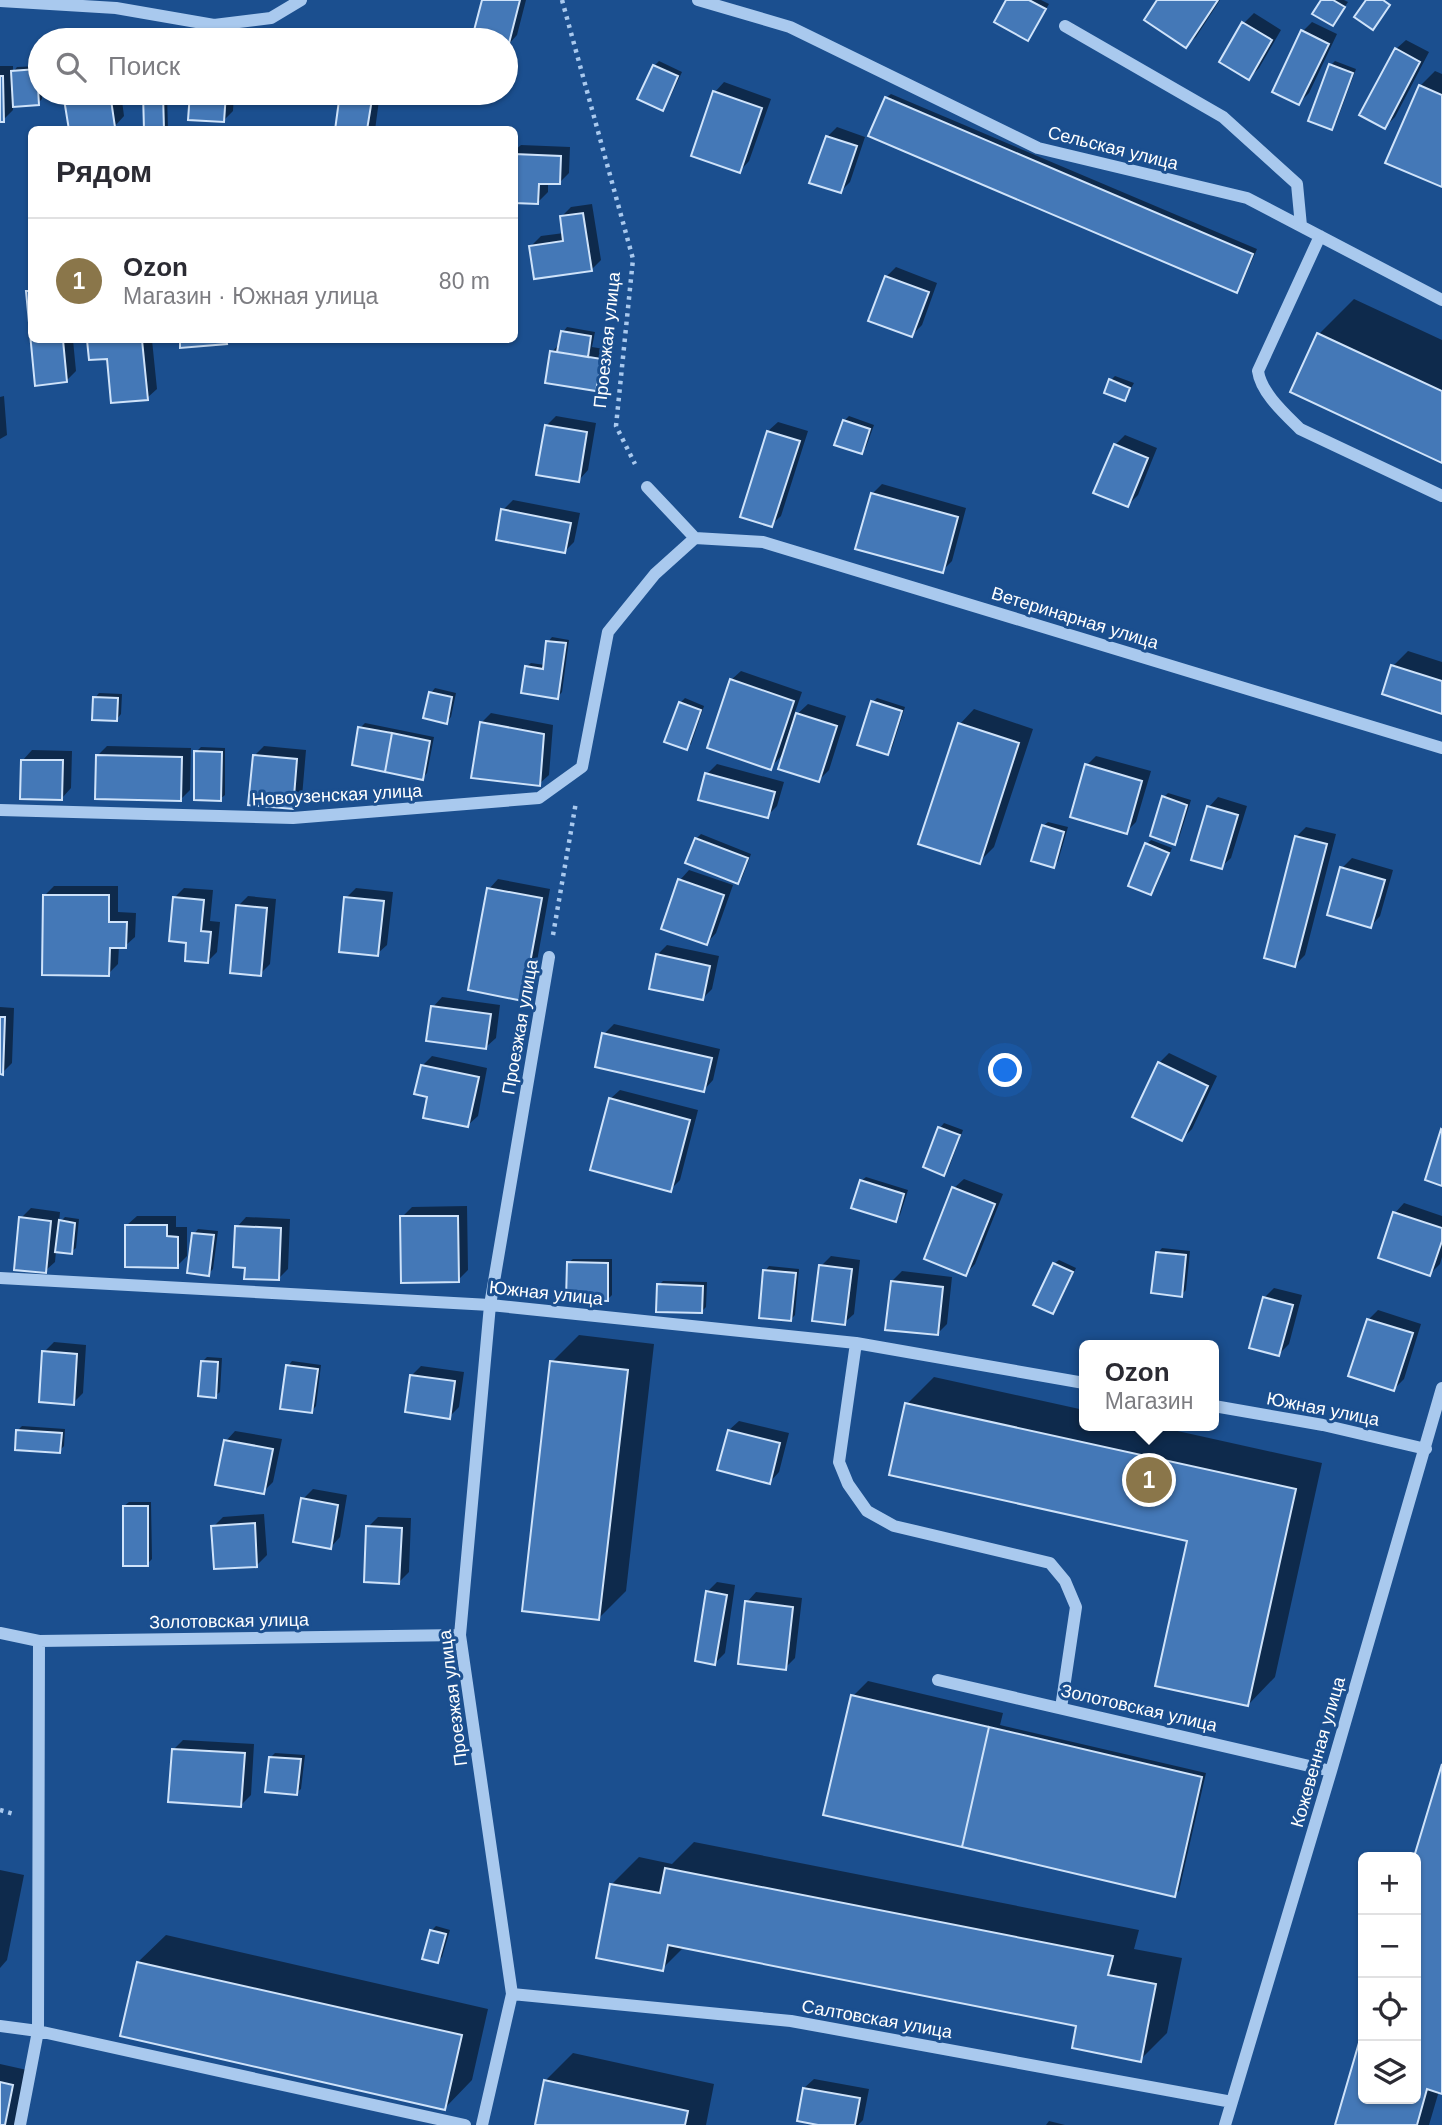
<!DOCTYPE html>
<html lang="ru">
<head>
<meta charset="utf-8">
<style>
	:root { --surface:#fff; --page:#f7f7f7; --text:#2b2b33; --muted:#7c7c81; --line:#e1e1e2; --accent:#8a764a }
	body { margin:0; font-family:Helvetica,sans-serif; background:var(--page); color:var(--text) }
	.controls { position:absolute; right:21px; bottom:21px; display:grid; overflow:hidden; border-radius:10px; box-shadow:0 2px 5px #0004 }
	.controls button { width:63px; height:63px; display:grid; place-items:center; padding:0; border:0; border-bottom:2px solid var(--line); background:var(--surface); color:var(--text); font:35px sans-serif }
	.you { position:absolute; left:1006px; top:1071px; width:24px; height:24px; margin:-18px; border:5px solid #fff; border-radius:50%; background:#1a73e8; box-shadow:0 0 0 10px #1a73e833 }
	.badge { display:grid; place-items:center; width:46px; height:46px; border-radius:50%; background:var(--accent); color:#fff; font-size:23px; font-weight:700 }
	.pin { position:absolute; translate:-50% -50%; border:4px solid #fff; box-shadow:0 2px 7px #0006 }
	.popup { position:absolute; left:1079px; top:1340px; width:140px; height:91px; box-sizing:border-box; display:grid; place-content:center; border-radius:10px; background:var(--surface); filter:drop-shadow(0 2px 5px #0005); font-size:23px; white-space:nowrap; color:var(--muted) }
	.popup b { font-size:26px; color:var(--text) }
	.popup::after { content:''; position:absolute; left:50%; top:100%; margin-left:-14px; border:14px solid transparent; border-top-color:var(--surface) }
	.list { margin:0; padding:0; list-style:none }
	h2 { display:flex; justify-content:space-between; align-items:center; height:91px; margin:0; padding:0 28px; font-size:30px }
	h2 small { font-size:23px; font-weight:400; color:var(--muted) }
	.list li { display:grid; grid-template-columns:46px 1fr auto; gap:21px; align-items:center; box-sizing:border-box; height:126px; padding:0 28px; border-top:2px solid var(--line) }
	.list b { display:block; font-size:26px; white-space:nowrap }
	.list p { margin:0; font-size:23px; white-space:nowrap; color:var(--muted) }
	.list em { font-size:23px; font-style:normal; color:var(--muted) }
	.icon { flex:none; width:38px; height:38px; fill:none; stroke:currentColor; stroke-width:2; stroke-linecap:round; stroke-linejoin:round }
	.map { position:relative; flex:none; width:1442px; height:2125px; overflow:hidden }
	.search { position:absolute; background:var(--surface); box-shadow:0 2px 5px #0004; left:28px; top:28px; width:490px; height:77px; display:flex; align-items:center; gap:18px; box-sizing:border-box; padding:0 24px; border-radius:38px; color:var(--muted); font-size:26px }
	.panel { position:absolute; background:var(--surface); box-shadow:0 2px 5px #0004; left:28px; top:126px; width:490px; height:217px; border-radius:10px }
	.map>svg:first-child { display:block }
	.shadow { fill:#0007 }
	.building { fill:#4478b7; stroke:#cfe3fa; stroke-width:2 }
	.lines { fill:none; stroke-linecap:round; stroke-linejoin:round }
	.path { stroke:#a9c9ee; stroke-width:4.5; stroke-dasharray:3.5 5; stroke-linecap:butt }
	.minor { stroke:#a9c9ee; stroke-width:12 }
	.labels { text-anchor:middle; stroke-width:6; stroke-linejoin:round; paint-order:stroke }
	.street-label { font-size:18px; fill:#fff; stroke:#1b4f8f }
</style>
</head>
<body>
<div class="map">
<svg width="1442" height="2125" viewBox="0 0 1442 2125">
	<rect width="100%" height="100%" fill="#1b4f8f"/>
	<path class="shadow" d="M484 0H526L517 35 508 45 506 40H489L475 37Z
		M1008 0H1041L1049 4 1028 39Z
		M1159 0H1220L1196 37 1186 46Z
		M1323 0H1344L1348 2 1333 24Z
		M1254 13 1281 30 1259 68 1249 78 1244 23Z
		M1312 22 1337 34 1309 93 1299 103 1302 32Z
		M1406 40 1429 52 1395 117 1385 127 1396 49Z
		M659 61 682 72 667 104 663 109 654 66Z
		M1335 61 1356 69 1336 123 1332 127 1331 65Z
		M0 66H13V72L17 67 40 66V93H42V99L38 103 13 105V110L3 120H0Z
		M1435 71 1442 74V185L1420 86Z
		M724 82 771 99 749 161 740 171 715 92Z
		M65 93H121L124 116 115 126 70 130Z
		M145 93H167L168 130H146Z
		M192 93H234L233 111 223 121 190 118Z
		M342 93H380L375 130H337Z
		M891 94 1257 249 1241 286 1236 291 886 98Z
		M837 127 865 137 850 182 841 191 827 137Z
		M521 145 570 147 569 173 559 183 548 182V192L538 202 514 201V151Z
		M592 204 601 260 591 270 531 246 541 236 564 233 561 217 571 207Z
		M896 267 937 283 922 325 912 335 886 277Z
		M1354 299 1442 340V461L1319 334Z
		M567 327 595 332 592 347 610 350 605 380 595 389 552 352 561 342 563 332Z
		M33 340H73L76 371 66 381 37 384Z
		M89 340H152L157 389 147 398 108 357 91 359Z
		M181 340H229L226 342 182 346Z
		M1115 376 1134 383 1125 399 1111 380Z
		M4 396 7 435 0 439V397Z
		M556 416 596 423 588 470 579 480 546 426Z
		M849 416 874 425 866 447 862 452 844 421Z
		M778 422 808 431 781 516 771 525 768 431Z
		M1125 435 1157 448 1138 495 1128 505 1115 445Z
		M882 484 966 508 952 561 942 571 872 494Z
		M513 500 580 513 574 542 564 552 503 510Z
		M552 637 569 640 562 692 558 697 526 667 531 663 545 665 548 642Z
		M1408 651 1442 662V712L1393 666Z
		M741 671 802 692 793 718 808 704 846 716 829 770 819 780 785 752 770 768 731 680Z
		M435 688 456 693 451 717 446 722 431 693Z
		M99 693 122 694 121 714 117 719 95 698Z
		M685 698 704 706 691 744 686 748 680 703Z
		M877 698 905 707 892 748 887 753 873 702Z
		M974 709 1033 729 994 847 979 862 960 724Z
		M491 713 553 725 549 775 539 784 481 723Z
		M365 723 434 737 427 773 422 778 360 728Z
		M107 746 191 748 190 790 180 800 97 756Z
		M264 746 306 750 302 797 292 807 254 756Z
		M201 747 225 748V795L220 799 196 752Z
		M32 750 72 751 71 788 62 798 23 760Z
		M1096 756 1151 771 1136 822 1126 832 1087 765Z
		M717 764 784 782 777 806 767 816 707 774Z
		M1168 793 1191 800 1179 838 1174 842 1164 797Z
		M1218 797 1247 806 1231 858 1221 867 1209 807Z
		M1048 822 1068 827 1058 861 1053 866 1043 826Z
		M1306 827 1336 834 1305 955 1295 965 1296 837Z
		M701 834 751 854 742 878 738 882 696 839Z
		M1151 840 1172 848 1155 889 1151 893 1147 844Z
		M1352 858 1393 870 1380 916 1371 926 1342 868Z
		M689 870 733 885 716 933 707 943 680 880Z
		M498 879 550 889 532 989 522 999 489 889Z
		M54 886H118V912L136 913 135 937 125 946H119L118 964 108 974 45 895Z
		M184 888 213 890 210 921 220 922 217 952 207 962 174 898Z
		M356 888 393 892 387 945 377 954 346 898Z
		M248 896 276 899 270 964 260 974 238 906Z
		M667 945 719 956 712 989 702 999 657 955Z
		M442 997 500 1005 496 1038 486 1047 433 1007Z
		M0 1007 14 1008 12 1063 2 1073H0Z
		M614 1024 720 1049 713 1080 704 1090 604 1034Z
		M1169 1053 1217 1076 1192 1129 1182 1139 1134 1116 1159 1063Z
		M432 1056 487 1068 478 1116 468 1125 422 1066Z
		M620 1090 698 1110 680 1180 670 1190 610 1099Z
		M944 1123 963 1130 948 1170 944 1174 925 1166 940 1128Z
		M866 1177 908 1190 900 1215 896 1220 861 1181Z
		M964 1179 1003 1194 975 1264 966 1274 954 1188Z
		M1404 1203 1442 1216V1257L1440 1264 1430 1274 1395 1213Z
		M467 1206 468 1270 458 1280 402 1217 412 1207Z
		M31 1208 60 1212 59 1223 65 1217 79 1219 76 1248 71 1252 56 1251 55 1262 45 1271 21 1218Z
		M137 1216H176V1227H187V1256L177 1266 127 1225Z
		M246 1217 290 1219 288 1269 278 1279 246 1266 237 1227Z
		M198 1229 218 1231 213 1269 208 1274 194 1234Z
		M1162 1248 1190 1251 1186 1290 1181 1295 1158 1253Z
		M831 1256 860 1260 854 1314 844 1323 821 1266Z
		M573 1259H612V1295L608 1299 568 1263Z
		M1059 1260 1076 1268 1057 1308 1052 1312 1054 1264Z
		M769 1266 799 1269 795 1315 790 1320 765 1271Z
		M902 1271 952 1277 947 1324 937 1334 892 1281Z
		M663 1281 707 1282 706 1307 701 1312 659 1285Z
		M1274 1288 1302 1295 1289 1344 1279 1354 1264 1298Z
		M1378 1310 1421 1324 1404 1379 1394 1389 1368 1320Z
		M579 1335 654 1344 626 1591 599 1618 552 1362Z
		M54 1342 86 1345 83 1393 73 1403 44 1352Z
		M207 1357 222 1358 220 1392 215 1396 203 1361Z
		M292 1361 321 1365 316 1406 312 1411 288 1366Z
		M421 1366 464 1372 459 1407 449 1417 412 1375Z
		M934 1377 1084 1410V1426H1155L1322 1463 1275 1677 1248 1705 1189 1540 907 1404Z
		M739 1421 789 1433 779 1472 770 1482 729 1430Z
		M22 1426 65 1429 64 1446 59 1451 18 1430Z
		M235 1431 282 1439 273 1482 263 1492 226 1441Z
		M313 1489 347 1495 340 1537 331 1547 303 1499Z
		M129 1502H151L152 1559 147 1564 124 1506Z
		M264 1514 267 1555 257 1565 213 1527 223 1517Z
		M378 1517 411 1518 409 1572 399 1582 368 1527Z
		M717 1582 735 1585 725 1653 715 1663 707 1592Z
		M756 1592 802 1598 795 1658 785 1668 747 1602Z
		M868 1681 1003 1713 1000 1725 1206 1773 1179 1891 1174 1895 853 1696Z
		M183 1740 254 1744 251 1795 241 1805 173 1750Z
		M275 1753 305 1755 301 1789 296 1793 271 1757Z
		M1442 1770V2092L1439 2091 1429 2125H1337L1363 2035V2099H1416V1858Z
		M694 1842 1139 1930 1134 1949 1182 1958 1167 2033 1140 2060 1078 2024 684 1947 662 1969 612 1884 639 1857 672 1864Z
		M0 1870 24 1875 7 1960 0 1968Z
		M436 1926 450 1930 442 1957 438 1961 431 1931Z
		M166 1935 488 2009 472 2080 445 2108 138 1962Z
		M573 2053 714 2084 706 2125H536L546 2080Z
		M0 2064 27 2070 15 2125H0Z
		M814 2079 869 2089 863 2120 858 2125H827L804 2088Z
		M1049 2121 1065 2125H1046Z"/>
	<path class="building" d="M482 0H520L508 47 506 46V40L472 38Z
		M1006 0H1029L1046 9 1028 41 994 22Z
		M1157 0H1218L1186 48 1144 20Z
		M1321 0H1333L1345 7 1333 26 1312 14Z
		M1366 0H1383L1390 5 1373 30 1354 17Z
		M1242 22 1272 40 1249 80 1219 62Z
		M1301 30 1329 44 1299 105 1272 92Z
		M1395 48 1420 62 1385 129 1359 115Z
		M1329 64 1353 73 1332 130 1308 121Z
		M653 65 678 76 663 111 637 99Z
		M37 69 39 105 13 107 11 71Z
		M0 76H3L4 122H0Z
		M1419 85 1442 95V187L1385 163Z
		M713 91 762 108 740 173 691 156Z
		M63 93H110L115 127 69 130Z
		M143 93H163L164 130H144Z
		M190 93H226L224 122 188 120Z
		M340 93H373L367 130H335Z
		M885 97 1253 254 1237 293 868 136Z
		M826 136 857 146 841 193 809 183Z
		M514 154 561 156 560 184H539L538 204 514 203Z
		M583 213 592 271 534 279 529 246 563 241 560 216Z
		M885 276 929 292 912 337 868 321Z
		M26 291H32V340H63L67 382 35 386Z
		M561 331 591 336 588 357 557 352Z
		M1317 333 1442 391V463L1290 392Z
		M87 340H142L148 400 111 403 107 359 89 360Z
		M180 340H226L227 344 180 348Z
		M550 351 602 359 596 391 545 383Z
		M1109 379 1130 388 1125 401 1104 393Z
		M843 420 870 429 862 454 834 445Z
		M545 425 587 432 579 482 536 475Z
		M767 431 800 441 772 527 740 517Z
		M1114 444 1148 458 1128 507 1093 493Z
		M871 493 958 517 943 573 855 549Z
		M501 509 571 523 565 553 496 540Z
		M546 641 566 643 558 699 521 693 525 666 543 669Z
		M1391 665 1442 681V714L1382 694Z
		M730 679 794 701 771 770 707 748Z
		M429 692 452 697 447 724 423 718Z
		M93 697 118 698 117 721 92 720Z
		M871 701 902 711 888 755 857 745Z
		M679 702 701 710 687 750 664 742Z
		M796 713 837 726 819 782 778 769Z
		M480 722 544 734 540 786 471 778Z
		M958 723 1019 743 980 864 918 844Z
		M358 727 392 733 385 772 352 765Z
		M392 733 430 741 423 780 385 772Z
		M194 751 222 752 221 801 194 800Z
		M96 755 182 757 181 801 95 799Z
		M253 755 297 759 293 809 248 805Z
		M21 760H63L62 800 20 799Z
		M1085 764 1142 781 1127 834 1070 817Z
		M705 773 775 792 768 818 698 800Z
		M1162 796 1187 805 1175 845 1150 836Z
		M1207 806 1238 815 1222 869 1191 860Z
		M1042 825 1064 832 1054 868 1031 861Z
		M1295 836 1327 844 1295 967 1264 958Z
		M695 838 748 858 738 884 685 863Z
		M1145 843 1169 853 1151 895 1128 886Z
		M1340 867 1385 880 1371 928 1327 915Z
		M678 879 724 895 707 945 661 929Z
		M487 888 542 898 523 1001 468 990Z
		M43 895H109V922H127L126 948H110L109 976 42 975Z
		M173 897 204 900 201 931 211 932 208 963 185 961 186 943 169 941Z
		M344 897 384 901 378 956 339 952Z
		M236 905 267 908 261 976 230 973Z
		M656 954 710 966 703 1000 649 989Z
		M431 1006 491 1014 486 1049 426 1041Z
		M0 1017H5L3 1075 0 1074Z
		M602 1033 712 1058 704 1092 595 1067Z
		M1158 1062 1208 1086 1182 1141 1132 1117Z
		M421 1065 479 1077 468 1127 423 1118 427 1097 414 1094Z
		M609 1098 690 1120 671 1192 590 1170Z
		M938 1127 960 1135 944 1176 923 1167Z
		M1441 1129 1442 1130V1186L1425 1180Z
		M860 1180 904 1194 896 1222 851 1208Z
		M952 1187 995 1204 966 1276 924 1259Z
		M1393 1212 1442 1228V1241L1430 1276 1378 1258Z
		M400 1216H458L459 1282 401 1283Z
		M19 1217 51 1221 46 1273 14 1270Z
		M59 1220 75 1223 72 1254 55 1252Z
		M125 1225H167V1236L178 1237V1268L125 1267Z
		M235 1226 281 1228 279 1280 244 1279 245 1268 233 1267Z
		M192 1233 214 1235 209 1276 187 1273Z
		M1156 1252 1186 1255 1182 1297 1151 1293Z
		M567 1262 608 1263V1301L566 1300Z
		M1053 1263 1073 1272 1053 1314 1033 1305Z
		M819 1265 852 1269 845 1325 812 1321Z
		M763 1270 796 1273 791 1321 759 1318Z
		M891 1281 943 1287 938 1335 885 1330Z
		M657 1284 703 1286 702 1313 656 1312Z
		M1263 1297 1293 1305 1279 1356 1249 1348Z
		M1367 1319 1413 1333 1394 1391 1348 1376Z
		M42 1351 77 1354 74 1405 39 1402Z
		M201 1361 218 1362 216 1398 198 1396Z
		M550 1361 628 1370 599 1620 522 1611Z
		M286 1365 318 1369 312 1413 280 1409Z
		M410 1375 455 1381 450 1419 405 1412Z
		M905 1403 1296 1489 1248 1706 1155 1686 1187 1541 889 1475Z
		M16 1430 62 1433 60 1453 15 1450Z
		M728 1430 780 1443 770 1484 717 1470Z
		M224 1440 273 1449 264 1494 215 1485Z
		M301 1498 338 1505 331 1549 293 1542Z
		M123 1506H148V1566H123Z
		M255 1523 257 1567 214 1569 211 1526Z
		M366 1526 402 1528 399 1584 364 1582Z
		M706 1591 727 1595 715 1665 695 1661Z
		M745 1601 793 1607 786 1670 738 1664Z
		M851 1695 989 1727 962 1847 823 1815Z
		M989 1727 1202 1777 1175 1897 962 1847Z
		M172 1749 245 1753 241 1807 168 1802Z
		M269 1757 301 1759 297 1795 265 1792Z
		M1442 1764V2094L1427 2089 1417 2125H1335L1363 2029V2099H1416L1414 1857Z
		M665 1868 1113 1956 1108 1975 1156 1984 1141 2062 1072 2048 1076 2026 668 1945 663 1971 596 1958 610 1884 660 1893Z
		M430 1930 446 1934 438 1963 422 1959Z
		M137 1962 462 2035 445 2110 120 2036Z
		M544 2080 688 2111 685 2125H535Z
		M0 2082 13 2085 5 2125H0Z
		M803 2088 860 2098 855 2125H818L797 2121Z"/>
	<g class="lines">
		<path class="path" d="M562 0 633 259 616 426 635 464
			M553 935 576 802
			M0 1810 14 1814"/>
		<path class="minor" d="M698 0 790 27 1038 148 1247 198 1442 300
			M0 1 116 8 214 25 271 18 301 0
			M1065 26 1223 117 1297 184 1301 226
			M1320 236 1258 371C1261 393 1285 414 1300 429L1442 496
			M695 538 763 542 1442 748
			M0 810 293 818 539 798 582 767 608 632 655 574 695 538 647 487
			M0 1278 490 1305 856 1343 1084 1383
			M856 1343 839 1462 848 1484 867 1511 894 1526 1050 1563 1065 1581 1076 1607 1061 1708
			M1214 1406 1323 1425 1426 1449
			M0 1633 39 1641 460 1635
			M938 1680 1331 1771
			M512 1994 791 2021 1232 2102
			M0 2026 38 2031 39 1641
			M20 2125 38 2031 465 2125
			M482 2125 512 1994 460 1635 490 1305 549 957
			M1225 2125 1331 1771 1442 1388"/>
	</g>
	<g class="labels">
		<g class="street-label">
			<text transform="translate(1113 148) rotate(14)" y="6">Сельская улица</text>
			<text transform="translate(607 340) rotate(-84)" y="6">Проезжая улица</text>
			<text transform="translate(1075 618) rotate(17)" y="6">Ветеринарная улица</text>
			<text transform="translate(337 795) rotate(-3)" y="6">Новоузенская улица</text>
			<text transform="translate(520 1027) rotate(-80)" y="6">Проезжая улица</text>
			<text transform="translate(546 1293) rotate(6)" y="6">Южная улица</text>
			<text transform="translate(1323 1409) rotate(11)" y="6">Южная улица</text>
			<text transform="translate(229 1621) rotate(-1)" y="6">Золотовская улица</text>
			<text transform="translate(453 1698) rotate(-97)" y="6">Проезжая улица</text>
			<text transform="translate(1139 1708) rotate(13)" y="6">Золотовская улица</text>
			<text transform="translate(1318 1752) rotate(-74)" y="6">Кожевенная улица</text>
			<text transform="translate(877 2019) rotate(10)" y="6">Салтовская улица</text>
		</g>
	</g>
</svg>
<div class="controls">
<button>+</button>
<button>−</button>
<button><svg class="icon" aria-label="locate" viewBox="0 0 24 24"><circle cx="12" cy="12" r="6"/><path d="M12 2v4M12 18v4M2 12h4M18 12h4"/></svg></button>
<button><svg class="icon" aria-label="layers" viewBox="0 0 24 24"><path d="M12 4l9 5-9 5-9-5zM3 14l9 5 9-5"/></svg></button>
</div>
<div class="you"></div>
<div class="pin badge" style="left:1149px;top:1480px">1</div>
<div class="popup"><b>Ozon</b>Магазин</div>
<div class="search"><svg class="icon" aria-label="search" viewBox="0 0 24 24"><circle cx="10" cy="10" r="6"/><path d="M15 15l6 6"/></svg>Поиск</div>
<section class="panel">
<h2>Рядом<small></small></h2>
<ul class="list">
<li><span class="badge">1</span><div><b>Ozon</b><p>Магазин · Южная улица</p></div><em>80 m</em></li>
</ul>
</section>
</div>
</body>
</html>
